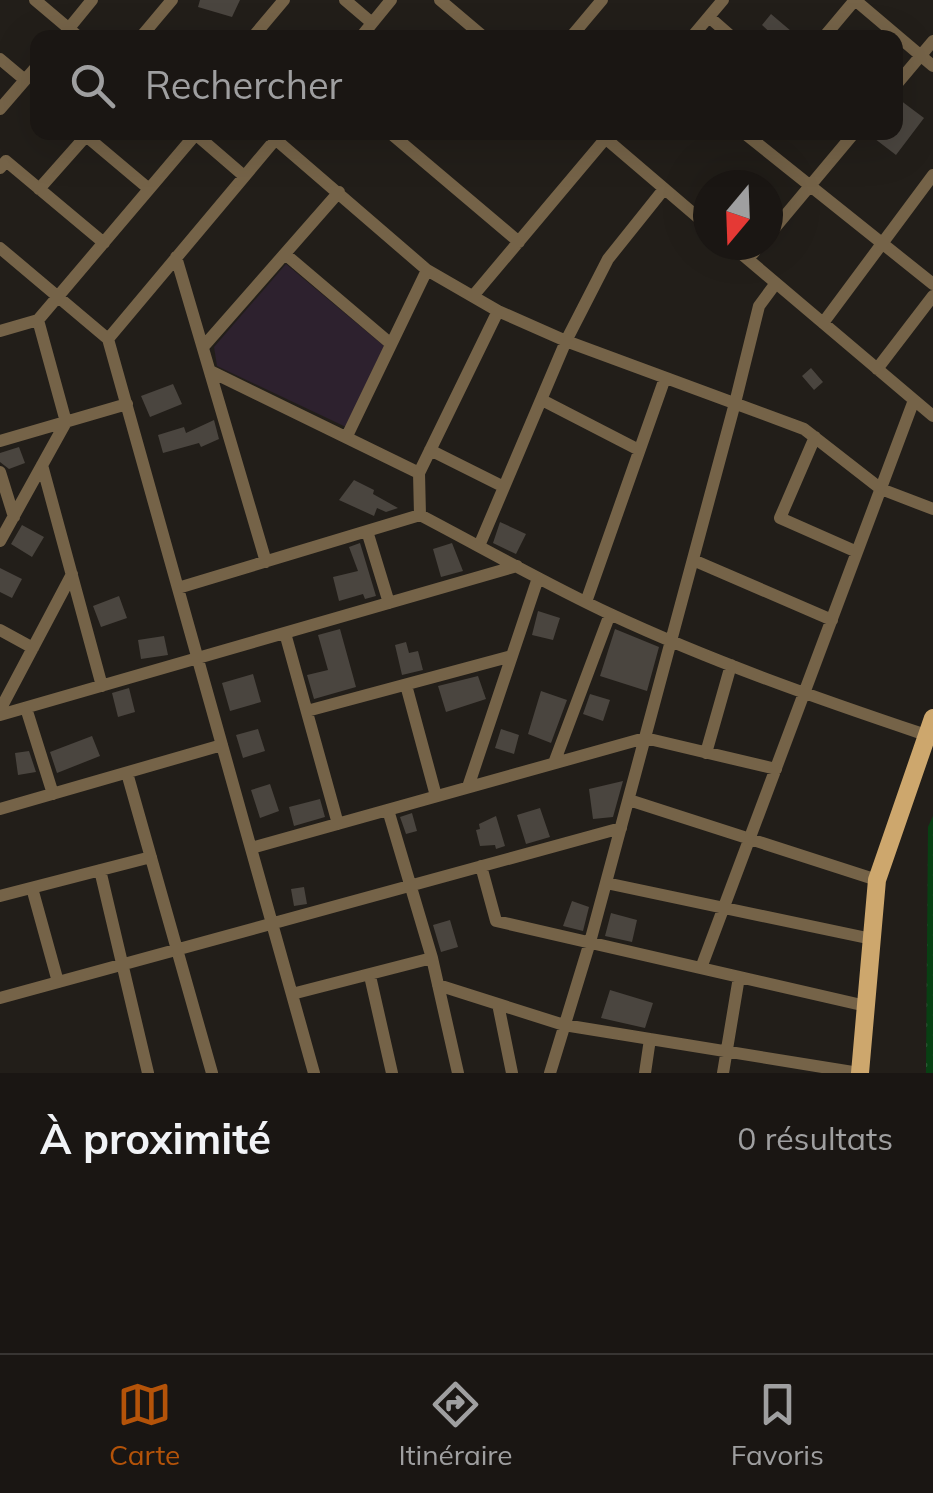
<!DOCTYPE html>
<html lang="fr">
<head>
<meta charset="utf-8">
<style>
	:root { --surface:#1a1613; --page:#272321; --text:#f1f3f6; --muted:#9f9fa0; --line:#383533; --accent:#b45309 }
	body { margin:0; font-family:Mulish,sans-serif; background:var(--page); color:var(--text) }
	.compass { position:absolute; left:693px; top:170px; width:90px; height:90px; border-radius:50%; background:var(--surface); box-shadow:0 10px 40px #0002; rotate:199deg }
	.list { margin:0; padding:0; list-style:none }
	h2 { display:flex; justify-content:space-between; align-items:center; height:130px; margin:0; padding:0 40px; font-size:42px }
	h2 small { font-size:32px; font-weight:400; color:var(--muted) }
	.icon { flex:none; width:55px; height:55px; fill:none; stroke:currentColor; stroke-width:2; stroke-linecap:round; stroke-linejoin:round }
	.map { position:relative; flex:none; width:933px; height:1073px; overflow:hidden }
	.search { position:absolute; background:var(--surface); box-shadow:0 10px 40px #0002; left:30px; right:30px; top:30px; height:110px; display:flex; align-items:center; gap:25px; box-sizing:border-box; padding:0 35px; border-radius:20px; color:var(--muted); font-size:38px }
	.sheet { height:280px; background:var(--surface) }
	nav { display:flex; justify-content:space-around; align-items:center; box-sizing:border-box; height:140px; border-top:2px solid var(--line); background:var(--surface); font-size:28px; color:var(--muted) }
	nav a { display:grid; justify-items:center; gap:5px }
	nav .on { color:var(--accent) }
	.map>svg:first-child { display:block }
	.education { fill:#2d212e }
	.park { fill:url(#park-dots) }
	.building { fill:#4a453f }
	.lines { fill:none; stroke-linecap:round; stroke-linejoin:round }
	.minor { stroke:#756348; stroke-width:12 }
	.major { stroke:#cda76d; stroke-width:18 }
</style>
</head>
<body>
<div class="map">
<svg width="933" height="1073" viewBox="0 0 933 1073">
	<defs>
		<pattern id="park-dots" width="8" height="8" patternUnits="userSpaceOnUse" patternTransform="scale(2.5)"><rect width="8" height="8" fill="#084013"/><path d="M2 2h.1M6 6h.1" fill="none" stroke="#2b5b34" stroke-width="1.8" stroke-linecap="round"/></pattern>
	</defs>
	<rect width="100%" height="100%" fill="#221e19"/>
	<path class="education" d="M286 264 384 346 346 427 217 366 214 347Z"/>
	<path class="park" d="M933 816V1073H926L928 827Z"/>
	<path class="building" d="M200 0H240L232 17 198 7Z
		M771 14 791 31 786 38H776L762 25Z
		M896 97 924 118 896 155 866 132H896Z
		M811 368 823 382 814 390 802 376Z
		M173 384 182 404 150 417 141 396Z
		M214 420 219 439 201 447 199 443 163 453 158 435 184 427 186 433Z
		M19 447 25 463 9 469 0 462V453Z
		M354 480 374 490 373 494 398 508 386 512 377 508 374 516 339 500Z
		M500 522 526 534 516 554 493 543Z
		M22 525 44 537 32 557 11 544Z
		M360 543 376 596 365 599 363 594 339 601 333 577 358 571 349 547Z
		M452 543 463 571 441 577 433 549Z
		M0 568 22 579 12 598 0 592Z
		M119 596 127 618 101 627 93 606Z
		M538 611 560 618 553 640 532 635Z
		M340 629 356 687 314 699 307 675 328 670 318 635Z
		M615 629 659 647 647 691 600 676Z
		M164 636 168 655 141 659 138 640Z
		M406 642 409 653 418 651 423 670 402 675 395 645Z
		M253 674 261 702 230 711 222 683Z
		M478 676 486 699 446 712 438 686Z
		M129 688 135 712 118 717 112 693Z
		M541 691 567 700 551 743 528 734Z
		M590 694 610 700 603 721 583 714Z
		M258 729 265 751 243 758 236 735Z
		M501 729 519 735 514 754 495 748Z
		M92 736 100 756 57 773 50 752Z
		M29 751 36 772 18 775 15 753Z
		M623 781 613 817 593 819 589 789Z
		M270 784 279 811 260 818 251 790Z
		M320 799 325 817 294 826 289 807Z
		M540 808 550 837 526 844 517 815Z
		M412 813 417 831 406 834 400 817Z
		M496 816 505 846 496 849 495 845 480 846 476 830 480 829 479 824Z
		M304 887 307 904 294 906 291 889Z
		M572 901 589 907 583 931 563 926Z
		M611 913 637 920 632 942 605 936Z
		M450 920 458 947 441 952 433 925Z
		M610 990 653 1003 645 1028 601 1018Z"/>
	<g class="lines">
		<path class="minor" d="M35 0 80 38
			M345 0 372 23
			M440 0 485 38
			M709 17 733 38
			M61 38 92 0
			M140 38 172 0
			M252 38 284 0
			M360 38 391 0
			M570 38 602 0
			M691 38 723 0
			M823 38 855 0 933 66
			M0 59 25 80
			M896 85 933 41
			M0 109 38 65
			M193 132 244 176
			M267 132 427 270 498 311 566 341 804 429 881 489 933 509
			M389 132 519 242
			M598 132 708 226
			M743 132 933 284
			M0 168 6 161 104 243
			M39 189 86 136 149 189
			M768 236 855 132
			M731 245 933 416
			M0 248 108 339 314 1073
			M285 254 391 344
			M176 257 266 562
			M748 259 760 245
			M473 296 611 132
			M823 323 933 175
			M0 331 38 320 195 135
			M108 339 280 134
			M203 347 339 192
			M877 369 933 296
			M210 371 419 473
			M542 400 639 450
			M347 436 427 270
			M815 437 780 518 857 552
			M0 441 127 404
			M430 450 504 487
			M42 465 102 686
			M0 472 14 517
			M420 515 419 473 498 311
			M367 531 389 603
			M0 541 66 422 38 320
			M479 546 566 341 608 259 664 189
			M693 560 832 620
			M178 588 420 515C483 548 546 584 610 614 713 662 819 699 926 735
			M586 602 665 378
			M0 630 33 648
			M285 633 338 824
			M406 685 436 796
			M26 708 53 794
			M0 710 72 574
			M307 711 512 656
			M0 715 517 566
			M706 753 731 665
			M554 763 610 614
			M127 773 212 1073
			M468 787 538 578
			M629 800 877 880
			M0 809 222 745
			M388 810 432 958 458 1073
			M251 848 645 738 776 769
			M481 866 496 921 866 1006
			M100 870 148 1073
			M606 883 872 939
			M32 888 58 982
			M0 896 151 857
			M701 968 914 400
			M370 976 392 1073
			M438 985 564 1025 859 1073
			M292 994 432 958
			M0 998 621 828
			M498 1004 512 1073
			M550 1073 590 942 735 403 759 306 776 283
			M645 1073 650 1039
			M723 1073 739 977"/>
		<path class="major" d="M860 1073 877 880 933 718"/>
	</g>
</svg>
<svg class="compass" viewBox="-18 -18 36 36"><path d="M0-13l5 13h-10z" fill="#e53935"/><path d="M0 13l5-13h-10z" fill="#9f9fa0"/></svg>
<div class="search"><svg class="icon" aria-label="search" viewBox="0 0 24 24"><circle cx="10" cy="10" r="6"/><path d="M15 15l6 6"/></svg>Rechercher</div>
</div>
<section class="sheet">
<h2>À proximité<small>0 résultats</small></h2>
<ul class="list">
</ul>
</section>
<nav>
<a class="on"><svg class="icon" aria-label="map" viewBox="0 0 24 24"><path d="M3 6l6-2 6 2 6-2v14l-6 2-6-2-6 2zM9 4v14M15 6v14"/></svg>Carte</a>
<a><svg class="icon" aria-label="directions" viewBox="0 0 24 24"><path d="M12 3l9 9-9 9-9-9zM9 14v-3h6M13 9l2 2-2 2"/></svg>Itinéraire</a>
<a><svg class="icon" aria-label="saved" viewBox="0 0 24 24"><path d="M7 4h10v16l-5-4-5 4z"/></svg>Favoris</a>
</nav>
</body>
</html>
